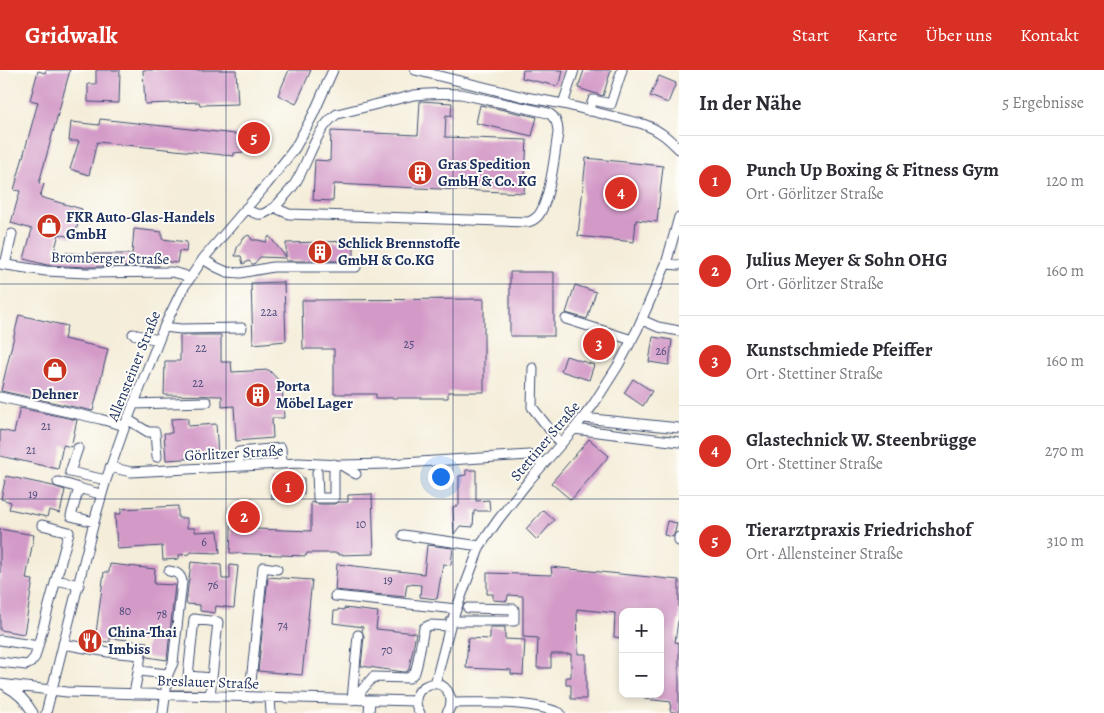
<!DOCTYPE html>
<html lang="de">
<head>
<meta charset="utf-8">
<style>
	:root { --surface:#fff; --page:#f7f7f7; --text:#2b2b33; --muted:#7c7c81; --line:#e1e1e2; --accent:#d93025 }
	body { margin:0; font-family:Alegreya,serif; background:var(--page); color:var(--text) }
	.controls { position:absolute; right:15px; bottom:15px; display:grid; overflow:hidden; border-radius:10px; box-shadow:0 2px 8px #0003 }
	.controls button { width:45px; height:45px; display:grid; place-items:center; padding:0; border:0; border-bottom:1px solid var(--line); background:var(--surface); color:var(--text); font:25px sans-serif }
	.you { position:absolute; left:440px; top:406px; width:18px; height:18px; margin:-12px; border:4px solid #fff; border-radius:50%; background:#1a73e8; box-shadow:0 0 0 8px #1a73e833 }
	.badge { display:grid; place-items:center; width:32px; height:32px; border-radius:50%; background:var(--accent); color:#fff; font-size:16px; font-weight:700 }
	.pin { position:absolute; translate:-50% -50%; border:2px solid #fff; box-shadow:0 1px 5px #0006 }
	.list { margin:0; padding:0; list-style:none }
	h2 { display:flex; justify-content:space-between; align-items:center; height:65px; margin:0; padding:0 20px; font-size:21px }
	h2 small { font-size:16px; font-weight:400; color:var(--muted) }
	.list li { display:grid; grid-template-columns:32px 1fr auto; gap:15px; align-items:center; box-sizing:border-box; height:90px; padding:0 20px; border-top:1px solid var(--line) }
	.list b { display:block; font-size:19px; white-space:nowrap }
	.list p { margin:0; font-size:16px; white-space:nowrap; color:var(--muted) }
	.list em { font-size:16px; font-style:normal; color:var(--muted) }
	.map { position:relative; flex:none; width:679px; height:643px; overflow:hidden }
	header { display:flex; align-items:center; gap:30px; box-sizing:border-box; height:70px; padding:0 25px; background:var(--accent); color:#fff }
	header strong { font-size:24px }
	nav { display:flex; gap:28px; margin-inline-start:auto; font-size:18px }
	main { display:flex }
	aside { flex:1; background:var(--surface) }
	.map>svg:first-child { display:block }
	.building { fill:#d39ac8 }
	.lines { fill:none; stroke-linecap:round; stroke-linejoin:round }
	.minor-casing { stroke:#3c4c70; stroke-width:11 }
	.minor { stroke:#fff; stroke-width:9 }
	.grid { fill:none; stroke:#1b2f5e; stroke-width:1; stroke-opacity:0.55 }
	.labels { text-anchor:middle; stroke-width:4; stroke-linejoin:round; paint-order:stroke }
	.number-label { font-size:12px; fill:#494a78 }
	.poi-label { font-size:15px; font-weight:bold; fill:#1b2f5e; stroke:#fdfcf7; text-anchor:start }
	.street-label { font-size:15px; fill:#1b2f5e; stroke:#fdfcf7 }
</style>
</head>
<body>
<header>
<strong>Gridwalk</strong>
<nav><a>Start</a><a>Karte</a><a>Über uns</a><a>Kontakt</a></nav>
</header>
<main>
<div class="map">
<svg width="679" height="643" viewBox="0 0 679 643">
	<rect width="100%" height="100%" fill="#fdfcf7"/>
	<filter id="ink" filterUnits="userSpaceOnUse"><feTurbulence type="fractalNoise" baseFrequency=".02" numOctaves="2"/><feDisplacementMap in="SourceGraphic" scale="10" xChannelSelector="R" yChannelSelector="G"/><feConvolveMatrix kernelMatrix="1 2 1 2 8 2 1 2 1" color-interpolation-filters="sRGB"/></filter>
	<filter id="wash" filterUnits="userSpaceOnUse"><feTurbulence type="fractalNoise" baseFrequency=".0096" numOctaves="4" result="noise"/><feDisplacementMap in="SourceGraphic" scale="20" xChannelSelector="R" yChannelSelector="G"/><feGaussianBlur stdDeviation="1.12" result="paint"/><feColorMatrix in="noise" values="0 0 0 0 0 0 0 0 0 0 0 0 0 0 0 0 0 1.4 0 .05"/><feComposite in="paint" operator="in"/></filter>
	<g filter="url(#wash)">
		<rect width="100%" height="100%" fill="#f4edd9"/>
		<g id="blocks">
			<path class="building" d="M46 0H70L39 113 44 114 40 127 82 139 74 168 59 164 54 182 86 184H132L134 159 162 162V169L187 172 186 182 179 181 177 193 160 191 159 196 87 197 47 195 24 189 32 159 11 153 20 121 14 120 38 32 30 30 38 1 45 3Z
				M96 0H120L119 33 88 32V14H96Z
				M143 0H236L238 34 200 35 199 32 145 34Z
				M289 0H311L296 34 278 25Z
				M523 0H563L561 10 557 16 522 8Z
				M584 0H611L603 26 578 18Z
				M659 6 676 13 668 33 650 26Z
				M420 31 452 33 451 46 446 45 445 67 527 70 524 123 334 114 333 131 313 130 315 90 330 91 331 61 418 65Z
				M480 35 537 47 532 66 476 53Z
				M100 49 244 65V55L263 53 264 60H261L263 80 234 83V86L97 72 89 105 70 99 79 71H69L71 52 99 55Z
				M586 88 663 96 657 152 636 150 634 172 578 166Z
				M249 165 252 170H258L266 172 269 166 286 187V173L354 171V191H286V188L260 187 254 194H252L249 191 243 194 241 186H235L237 178 243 168Z
				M510 202H554V266H510Z
				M284 212 286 271 253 274 251 213Z
				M575 215 596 222 587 249 566 243Z
				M484 229V322H448V328H376V324H334V279H303L302 230Z
				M19 245 67 256 64 269 108 279 93 341 1 321Z
				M180 265H221V292H231L232 302 269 300 282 314 284 348H272L273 368 236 371 234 336 222 337V326L164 325 165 291H180Z
				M592 265 610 271 607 282 588 276Z
				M653 267 672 270 669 295 649 292Z
				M566 286 594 295 589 310 561 301Z
				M633 309 652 321 643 336 624 323Z
				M20 338 77 350 71 377 63 375 58 399 0 386V360L14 363Z
				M188 348V356L216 354 218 387 166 390 164 363H172L171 349Z
				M589 369 609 386 571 430 551 413Z
				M466 400H476V431L489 430 490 441H474L473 457 460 456 454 464 453 437 459 435V406L466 405Z
				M6 406 53 416 65 420 60 443 49 440 47 447 9 439 11 432 1 429Z
				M304 408V424H290V428L272 429 271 410Z
				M372 424 374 484 338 485V483H307L306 486 230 483 232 436 257 437 256 459 311 461V432L318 434H334L339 432H348V425Z
				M178 436V448H187V458H195V462L218 461 220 483 190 482V484L179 485V489L163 490 162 476 117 479 115 444H121V439Z
				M543 440 554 450 537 470 526 459Z
				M667 451 677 453 675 462 673 467 664 465Z
				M0 459 34 465 26 509 33 510 24 564 0 560Z
				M427 475 453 478 451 495 443 494 437 529 420 527 421 515 407 514 405 527 335 520 337 494 424 504Z
				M191 492 221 495 222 509H230V495L238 496 234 538 216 536 215 543 200 541V535L186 534Z
				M110 494 155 499 154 514 175 515 167 590 147 587 146 581 147 572 110 568V572L95 571 104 502H109Z
				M551 497 679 510V551H678L675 572 679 573V643L670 641 671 632 645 629V624H660V542H623V568L614 567 615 543 577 539 578 584H586V629H571V615H566V607H571V584H551V598H537L538 568 523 567V526L508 525 507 531 493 530V524H487V503L552 505Z
				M268 507 312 510 302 605 258 601Z
				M344 538 378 542 376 559 416 563 409 599 406 602H404L361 596 364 566 362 561 363 557 333 553 334 541H338V539L344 540Z
				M490 557H505V569L525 570 523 605 511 604V600L466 598 468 568 490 569Z"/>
		</g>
	</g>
	<g filter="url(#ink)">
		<use href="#blocks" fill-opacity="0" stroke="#3c4c70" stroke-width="1"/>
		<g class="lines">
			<defs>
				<path id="minor" d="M415 0 520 26 563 34 643 54C659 60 667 67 679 79
					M563 34 574 0
					M589 41 593 30 611 34 622 0
					M246 138C259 148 264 145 276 136L280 140 289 144 528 152C532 151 535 149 538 146 550 131 555 83 558 63 558 54 556 47 548 43L461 24C445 23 430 23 414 25L337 44C314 60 309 93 294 115 289 122 282 129 276 136
					M203 189 216 197 227 202 240 203 273 197H356
					M0 194 46 201 87 203 172 202 184 205 189 209
					M666 194 679 195
					M5 195 12 164
					M566 249 632 270
					M642 250 658 257 679 261
					M164 257 181 259 242 258
					M133 264 158 270
					M533 298 532 337 561 374
					M0 327 100 349 125 356
					M133 334 207 332
					M583 348 679 358
					M127 349 148 362H155L157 387
					M574 359 679 372
					M78 378 70 402 106 410
					M342 395 388 394 529 385 543 394
					M110 397 131 402 299 393 341 395 356 404
					M239 397V382L281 378 282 394
					M317 402 318 428H334V394
					M58 412C73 415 87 422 102 424
					M79 418 71 446 94 452
					M403 465 480 476
					M679 467V471
					M56 510 79 515
					M335 526 456 539
					M451 551H514V539L468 538
					M0 570 38 576
					M63 574 108 582 141 585 134 624
					M0 592 26 595 30 593 35 587 69 462 42 455
					M139 601 168 604 163 643
					M168 604 173 593 182 512C181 504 176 502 169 501
					M251 612 263 497 277 499
					M0 614 67 622 416 631
					M435 614 450 556 480 476 498 450 527 413 574 359 593 335 619 294 637 260 666 194 679 147
					M7 617C19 623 26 631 33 643
					M210 626 218 552 194 549 188 606 212 608
					M270 628 271 643
					M352 630 358 565
					M360 630 361 621 373 607 409 608 415 602 417 595 424 558 430 555 450 556
					M451 633C485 633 529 630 560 643
					M46 643 94 452 106 410 125 356 164 257 182 220 203 189 267 114 295 78 313 45 333 0
					M369 643 370 630
					M420 643C404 620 439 601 449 624 453 631 451 637 447 643"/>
			</defs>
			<use href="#minor" class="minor-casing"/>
			<use href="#minor" class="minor"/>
		</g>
	</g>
	<path class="grid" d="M226 0V643M453 0V643M0 214H679M0 429H679"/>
	<defs>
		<symbol id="building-disc" viewBox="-11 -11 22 22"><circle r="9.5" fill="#c8321e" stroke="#fdfcf7"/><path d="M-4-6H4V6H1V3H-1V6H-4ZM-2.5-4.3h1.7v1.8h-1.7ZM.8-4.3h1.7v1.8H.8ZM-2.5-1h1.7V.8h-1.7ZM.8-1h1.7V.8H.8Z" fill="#fff"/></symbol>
		<symbol id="shop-disc" viewBox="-11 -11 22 22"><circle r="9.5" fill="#c8321e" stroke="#fdfcf7"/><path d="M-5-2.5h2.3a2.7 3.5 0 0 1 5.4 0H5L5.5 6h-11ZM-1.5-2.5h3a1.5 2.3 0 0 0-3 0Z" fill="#fff"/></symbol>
		<symbol id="restaurant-disc" viewBox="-11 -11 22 22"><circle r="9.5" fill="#c8321e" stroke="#fdfcf7"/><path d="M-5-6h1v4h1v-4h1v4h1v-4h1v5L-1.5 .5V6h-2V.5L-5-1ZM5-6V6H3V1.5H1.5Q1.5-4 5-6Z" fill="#fff"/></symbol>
	</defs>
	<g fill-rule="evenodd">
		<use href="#building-disc" x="406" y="89" width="28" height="28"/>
		<use href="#shop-disc" x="35" y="142" width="28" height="28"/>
		<use href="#building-disc" x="306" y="168" width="28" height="28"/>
		<use href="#shop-disc" x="41" y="286" width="28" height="28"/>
		<use href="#building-disc" x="244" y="311" width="28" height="28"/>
		<use href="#restaurant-disc" x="76" y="557" width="28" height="28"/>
	</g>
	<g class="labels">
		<g class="number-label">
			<text x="269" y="246">22a</text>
			<text x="409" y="278">25</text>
			<text x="201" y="282">22</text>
			<text x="661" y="285">26</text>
			<text x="198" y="317">22</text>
			<text x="46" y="360">21</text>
			<text x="31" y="384">21</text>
			<text x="33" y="428">19</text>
			<text x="361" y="458">10</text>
			<text x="204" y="476">6</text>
			<text x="388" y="514">19</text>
			<text x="213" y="519">76</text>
			<text x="125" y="545">80</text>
			<text x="162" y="548">78</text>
			<text x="283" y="559">74</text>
			<text x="387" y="584">70</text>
		</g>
		<g class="poi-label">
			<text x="438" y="99">Gras Spedition<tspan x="438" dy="17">GmbH &amp; Co. KG</tspan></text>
			<text x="66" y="152">FKR Auto-Glas-Handels<tspan x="66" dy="17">GmbH</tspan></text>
			<text x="338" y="178">Schlick Brennstoffe<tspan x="338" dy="17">GmbH &amp; Co.KG</tspan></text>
			<text x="276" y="321">Porta<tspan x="276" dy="17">Möbel Lager</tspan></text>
			<text x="55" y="329" text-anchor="middle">Dehner</text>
			<text x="108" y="567">China-Thai<tspan x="108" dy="17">Imbiss</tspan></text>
		</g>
		<g class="street-label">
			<text transform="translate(110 188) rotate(1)" y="5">Bromberger Straße</text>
			<text transform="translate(134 296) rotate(-68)" y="5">Allensteiner Straße</text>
			<text transform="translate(545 371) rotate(-50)" y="5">Stettiner Straße</text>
			<text transform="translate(234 383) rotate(-3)" y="5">Görlitzer Straße</text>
			<text transform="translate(208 612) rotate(2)" y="5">Breslauer Straße</text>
		</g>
	</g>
</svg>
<div class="controls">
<button>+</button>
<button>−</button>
</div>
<div class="you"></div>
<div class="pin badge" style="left:288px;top:417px">1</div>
<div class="pin badge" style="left:244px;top:447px">2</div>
<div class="pin badge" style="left:599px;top:274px">3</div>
<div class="pin badge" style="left:621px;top:123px">4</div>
<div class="pin badge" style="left:254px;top:68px">5</div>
</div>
<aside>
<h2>In der Nähe<small>5 Ergebnisse</small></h2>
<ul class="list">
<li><span class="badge">1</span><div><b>Punch Up Boxing &amp; Fitness Gym</b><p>Ort · Görlitzer Straße</p></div><em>120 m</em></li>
<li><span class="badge">2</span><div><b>Julius Meyer &amp; Sohn OHG</b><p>Ort · Görlitzer Straße</p></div><em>160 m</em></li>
<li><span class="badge">3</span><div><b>Kunstschmiede Pfeiffer</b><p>Ort · Stettiner Straße</p></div><em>160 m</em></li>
<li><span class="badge">4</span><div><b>Glastechnick W. Steenbrügge</b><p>Ort · Stettiner Straße</p></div><em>270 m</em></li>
<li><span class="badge">5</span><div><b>Tierarztpraxis Friedrichshof</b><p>Ort · Allensteiner Straße</p></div><em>310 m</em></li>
</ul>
</aside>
</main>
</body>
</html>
